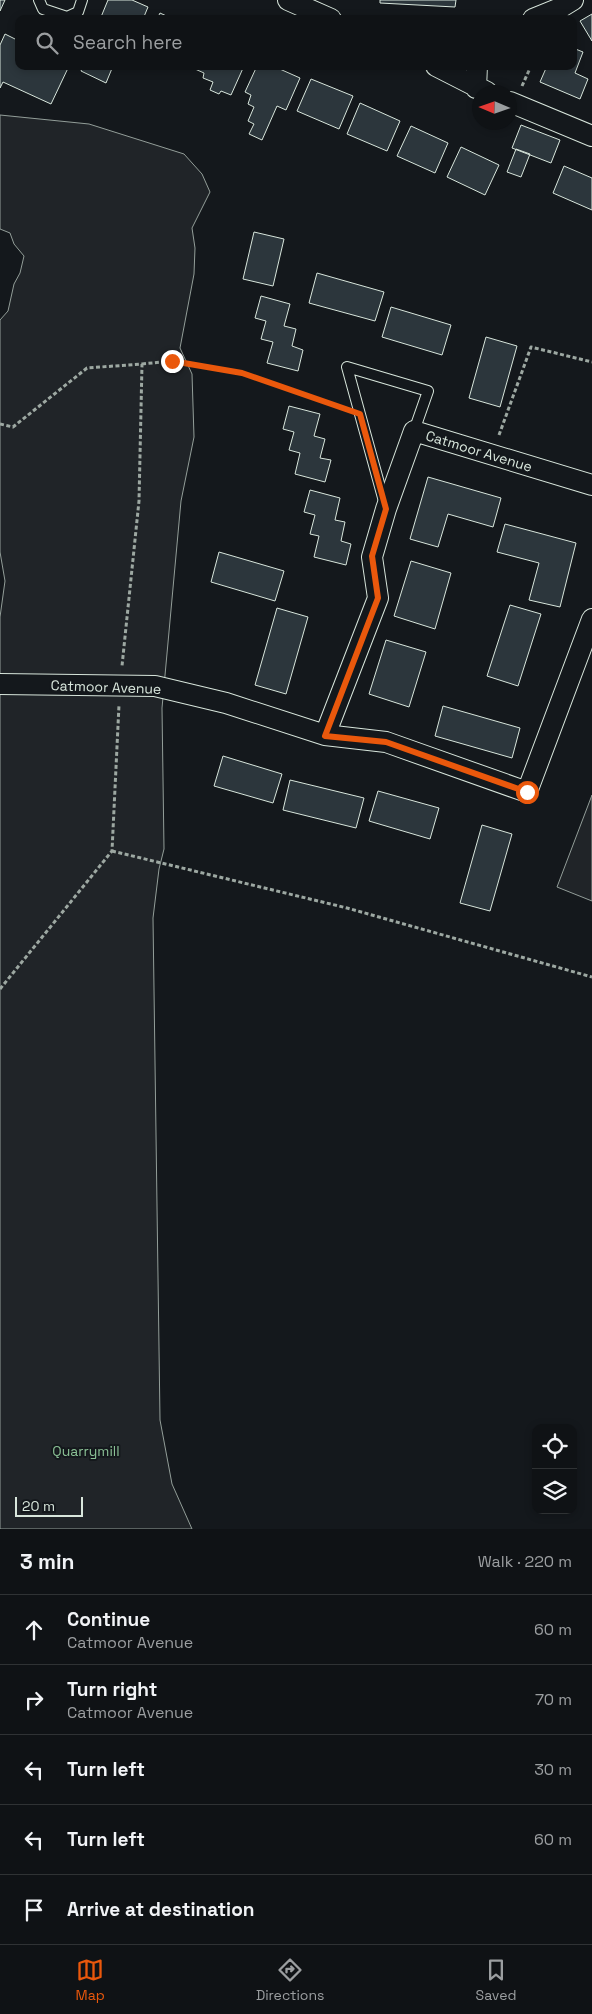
<!DOCTYPE html>
<html lang="en">
<head>
<meta charset="utf-8">
<style>
	:root { --surface:#0f1215; --page:#181b1e; --text:#f1f3f6; --muted:#9b9ea0; --line:#2f3234; --accent:#ea580c }
	body { margin:0; font-family:"Space Grotesk",sans-serif; background:var(--page); color:var(--text) }
	.controls { position:absolute; right:15px; bottom:15px; display:grid; overflow:hidden; border-radius:10px; box-shadow:0 2px 8px #0003 }
	.controls button { width:45px; height:45px; display:grid; place-items:center; padding:0; border:0; border-bottom:1px solid var(--line); background:var(--surface); color:var(--text); font:25px sans-serif }
	.compass { position:absolute; left:472px; top:85px; width:45px; height:45px; border-radius:50%; background:var(--surface); box-shadow:0 2px 8px #0003; rotate:272deg }
	.scale { position:absolute; left:15px; bottom:12px; width:68px; box-sizing:border-box; padding-left:5px; border:2px solid #d8e6dc; border-top:0; font-size:14px; line-height:18px; white-space:nowrap; color:#d8e6dc; -webkit-text-stroke:4px #14181c; paint-order:stroke }
	.stop { position:absolute; width:15px; height:15px; margin:-11px; border:4px solid #ea580c; border-radius:50%; background:#fff }
	.stop.end { background:#ea580c; border-color:#fff; box-shadow:0 1px 5px #0008 }
	.list { margin:0; padding:0; list-style:none }
	h2 { display:flex; justify-content:space-between; align-items:center; height:65px; margin:0; padding:0 20px; font-size:21px }
	h2 small { font-size:16px; font-weight:400; color:var(--muted) }
	.list li { display:grid; grid-template-columns:32px 1fr auto; gap:15px; align-items:center; box-sizing:border-box; height:70px; padding:0 20px; border-top:1px solid var(--line) }
	.list b { display:block; font-size:19px; white-space:nowrap }
	.list p { margin:0; font-size:16px; white-space:nowrap; color:var(--muted) }
	.list em { font-size:16px; font-style:normal; color:var(--muted) }
	.icon { flex:none; width:28px; height:28px; fill:none; stroke:currentColor; stroke-width:2; stroke-linecap:round; stroke-linejoin:round }
	.map { position:relative; flex:none; width:592px; height:1529px; overflow:hidden }
	.search { position:absolute; background:var(--surface); box-shadow:0 2px 8px #0003; left:15px; right:15px; top:15px; height:55px; display:flex; align-items:center; gap:12px; box-sizing:border-box; padding:0 18px; border-radius:10px; color:var(--muted); font-size:19px }
	.sheet { height:415px; background:var(--surface) }
	nav { display:flex; justify-content:space-around; align-items:center; box-sizing:border-box; height:70px; border-top:1px solid var(--line); background:var(--surface); font-size:14px; color:var(--muted) }
	nav a { display:grid; justify-items:center; gap:2px }
	nav .on { color:var(--accent) }
	.map>svg:first-child { display:block }
	.green { fill:#202428; stroke:#939e99 }
	.building { fill:#2c363c; stroke:#d8e6dc }
	.lines { fill:none; stroke-linecap:round; stroke-linejoin:round }
	.service-casing { stroke:#d8e6dc; stroke-width:12 }
	.minor-casing { stroke:#d8e6dc; stroke-width:22 }
	.path { stroke:#9da8a2; stroke-width:3; stroke-dasharray:4 2.5; stroke-linecap:butt }
	.service { stroke:#14181c; stroke-width:10 }
	.minor { stroke:#14181c; stroke-width:20 }
	.route { stroke:#ea580c; stroke-width:6 }
	.labels { text-anchor:middle; stroke-width:4; stroke-linejoin:round; paint-order:stroke }
	.street-label { font-size:14px; fill:#d8e6dc; stroke:#14181c }
	.park-label { font-size:14px; fill:#8ac095; stroke:#14181c }
</style>
</head>
<body>
<div class="map">
<svg width="592" height="1529" viewBox="0 0 592 1529">
	<rect width="100%" height="100%" fill="#14181c"/>
	<path class="green" d="M0 115 89 124 184 154 202 174 210 192 192 228 195 248 194 274 180 348 192 374 194 437 181 501 162 708 164 849 159 869 153 918 160 1420 172 1484 192 1529H0V617L5 581 0 552V320L8 311 14 284 20 273 24 256 14 244 10 233 0 229Z
		M592 795V901L557 887Z"/>
	<path class="building" d="M0 0H5L0 11Z
		M108 0H132L148 7 143 19H106L101 17Z
		M380 0H456L455 7 380 3Z
		M160 13 173 19H157Z
		M592 14V41L580 21Z
		M5 34 19 41V66H69L51 104 3 82 0 88V45Z
		M573 48 583 52 575 73 588 79 580 99 540 82 547 66H573Z
		M83 66H113L106 83 81 71Z
		M197 66H244L231 95 221 91 219 94 210 90 213 82 203 78 204 73 195 69Z
		M257 66H273L300 78 286 110 277 106 262 140 249 134 254 124 248 121 254 107 248 104 251 95 245 92Z
		M311 79 353 96 339 129 297 111Z
		M360 103 400 121 387 151 347 134Z
		M521 125 560 140 551 163 512 148Z
		M411 126 448 143 435 173 397 156Z
		M461 147 499 165 485 195 447 177Z
		M516 149 530 154 521 177 507 172Z
		M564 166 592 178V210L553 193Z
		M254 232 284 239 273 286 243 279Z
		M317 273 384 292 375 321 309 303Z
		M261 296 290 304 284 326 296 329 292 346 303 350 298 371 267 363 273 342 261 339 266 321 255 318Z
		M391 307 451 325 442 355 382 337Z
		M486 337 517 346 500 407 469 398Z
		M289 406 320 414 314 436 325 439 320 458 331 460 325 482 295 474 300 453 289 450 294 432 283 429Z
		M428 477 501 498 493 527 448 514 438 547 410 539Z
		M310 490 340 498 335 520 345 522 341 541 351 544 346 565 314 557 319 536 310 534 315 515 304 512Z
		M505 524 576 543 560 607 529 600 539 563 497 552Z
		M219 552 284 571 275 601 211 582Z
		M411 561 451 573 435 629 394 616Z
		M510 605 541 614 518 686 487 676Z
		M277 608 308 617 286 694 255 685Z
		M386 640 426 652 409 707 369 694Z
		M443 706 520 728 512 758 435 736Z
		M223 756 282 774 273 803 214 786Z
		M290 780 364 798 356 828 283 810Z
		M378 791 439 808 430 839 369 821Z
		M482 825 512 834 490 911 460 903Z"/>
	<g class="lines">
		<defs>
			<path id="service" d="M39 0 43 9 67 17 78 12 82 0
				M385 505 347 367 428 391 414 431"/>
			<path id="minor" d="M288 0 331 19
				M533 19 560 8 573 0
				M436 66 487 92
				M476 88 477 66
				M510 102 592 136
				M0 684 155 686 226 703 325 735 386 742 527 792 592 619
				M325 735 378 598 372 557 386 509 414 431 592 485"/>
		</defs>
		<use href="#service" class="service-casing"/>
		<use href="#minor" class="minor-casing"/>
		<path class="path" d="M522 86 531 66
			M142 364 172 361 242 373 341 408
			M0 424 13 427 87 368 142 364 139 501 122 666
			M499 435 531 347 592 362
			M112 851 347 908 592 977
			M0 989 112 851 119 705"/>
		<use href="#service" class="service"/>
		<use href="#minor" class="minor"/>
	</g>
	<g class="lines">
		<path class="route" d="M172 361 242 373 360 414 386 509 372 556 378 598 325 736 386 742 527 792"/>
	</g>
	<g class="labels">
		<g class="street-label">
			<text transform="translate(479 451) rotate(17)" y="5">Catmoor Avenue</text>
			<text transform="translate(106 687) rotate(2)" y="5">Catmoor Avenue</text>
		</g>
		<g class="park-label">
			<text x="86" y="1456">Quarrymill</text>
		</g>
	</g>
</svg>
<div class="controls">
<button><svg class="icon" aria-label="locate" viewBox="0 0 24 24"><circle cx="12" cy="12" r="6"/><path d="M12 2v4M12 18v4M2 12h4M18 12h4"/></svg></button>
<button><svg class="icon" aria-label="layers" viewBox="0 0 24 24"><path d="M12 4l9 5-9 5-9-5zM3 14l9 5 9-5"/></svg></button>
</div>
<svg class="compass" viewBox="-18 -18 36 36"><path d="M0-13l5 13h-10z" fill="#e53935"/><path d="M0 13l5-13h-10z" fill="#9b9ea0"/></svg>
<div class="scale">20 m</div>
<div class="stop" style="left:527px;top:792px"></div>
<div class="stop end" style="left:172px;top:361px"></div>
<div class="search"><svg class="icon" aria-label="search" viewBox="0 0 24 24"><circle cx="10" cy="10" r="6"/><path d="M15 15l6 6"/></svg>Search here</div>
</div>
<section class="sheet">
<h2>3 min<small>Walk · 220 m</small></h2>
<ul class="list">
<li><svg class="icon" aria-label="ahead" viewBox="0 0 24 24"><path d="M12 20V5M6 11l6-6 6 6"/></svg><div><b>Continue</b><p>Catmoor Avenue</p></div><em>60 m</em></li>
<li><svg class="icon" aria-label="right" viewBox="0 0 24 24"><path d="M7 20v-9h11M14 6l5 5-5 5"/></svg><div><b>Turn right</b><p>Catmoor Avenue</p></div><em>70 m</em></li>
<li><svg class="icon" aria-label="left" viewBox="0 0 24 24"><path d="M17 20v-9H6M10 6l-5 5 5 5"/></svg><div><b>Turn left</b></div><em>30 m</em></li>
<li><svg class="icon" aria-label="left" viewBox="0 0 24 24"><path d="M17 20v-9H6M10 6l-5 5 5 5"/></svg><div><b>Turn left</b></div><em>60 m</em></li>
<li><svg class="icon" aria-label="arrive" viewBox="0 0 24 24"><path d="M6 21V4h12l-3 4 3 4H6"/></svg><div><b>Arrive at destination</b></div></li>
</ul>
</section>
<nav>
<a class="on"><svg class="icon" aria-label="map" viewBox="0 0 24 24"><path d="M3 6l6-2 6 2 6-2v14l-6 2-6-2-6 2zM9 4v14M15 6v14"/></svg>Map</a>
<a><svg class="icon" aria-label="directions" viewBox="0 0 24 24"><path d="M12 3l9 9-9 9-9-9zM9 14v-3h6M13 9l2 2-2 2"/></svg>Directions</a>
<a><svg class="icon" aria-label="saved" viewBox="0 0 24 24"><path d="M7 4h10v16l-5-4-5 4z"/></svg>Saved</a>
</nav>
</body>
</html>
